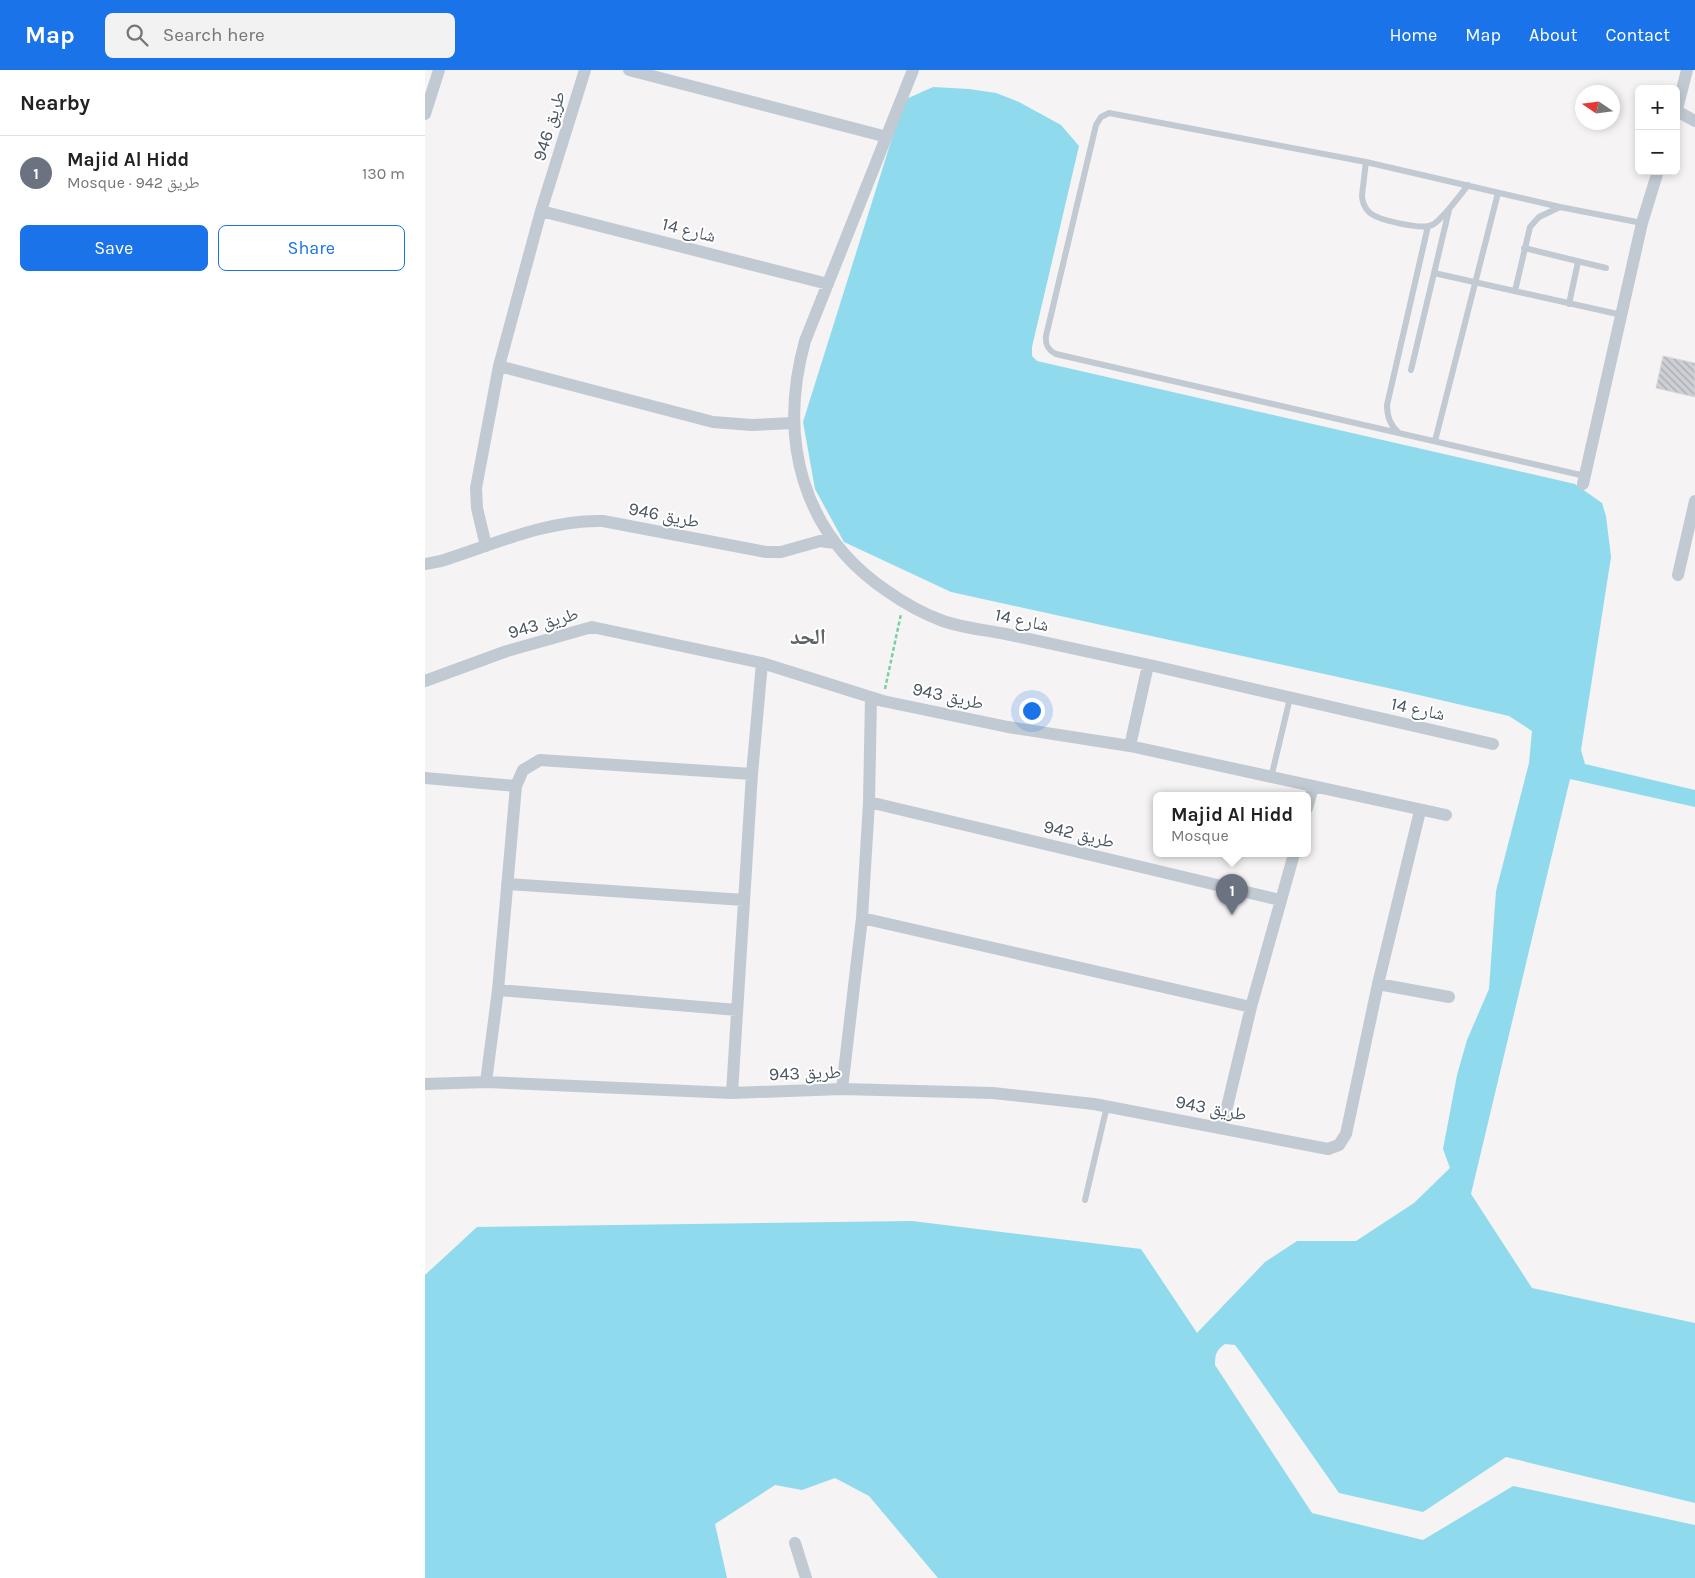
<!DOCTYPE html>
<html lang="en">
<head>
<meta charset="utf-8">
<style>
	:root { --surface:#fff; --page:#f2f2f2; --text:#222; --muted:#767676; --line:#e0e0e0; --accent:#1a73e8 }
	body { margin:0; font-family:Karla,"Noto Naskh Arabic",sans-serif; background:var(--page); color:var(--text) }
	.controls { position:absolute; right:15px; top:15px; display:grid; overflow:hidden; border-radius:8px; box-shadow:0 2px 8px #0003 }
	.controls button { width:45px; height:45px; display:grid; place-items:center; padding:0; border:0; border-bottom:1px solid var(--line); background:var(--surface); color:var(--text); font:25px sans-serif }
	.compass { position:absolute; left:1150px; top:15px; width:45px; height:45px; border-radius:50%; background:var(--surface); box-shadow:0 2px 8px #0003; rotate:283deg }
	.you { position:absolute; left:606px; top:640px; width:18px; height:18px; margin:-12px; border:4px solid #fff; border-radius:50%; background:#1a73e8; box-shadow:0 0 0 8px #1a73e833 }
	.badge { display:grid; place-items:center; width:32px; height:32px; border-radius:50%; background:var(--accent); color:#fff; font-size:16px; font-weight:700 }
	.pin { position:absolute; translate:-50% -41px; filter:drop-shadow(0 1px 2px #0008) }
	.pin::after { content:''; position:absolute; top:26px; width:18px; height:15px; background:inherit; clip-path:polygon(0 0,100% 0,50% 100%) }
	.popup { position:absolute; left:728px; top:722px; width:158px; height:65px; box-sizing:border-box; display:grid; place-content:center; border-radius:8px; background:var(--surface); filter:drop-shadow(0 1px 4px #0005); font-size:16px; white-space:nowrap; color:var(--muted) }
	.popup b { font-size:19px; color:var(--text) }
	.popup::after { content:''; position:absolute; left:50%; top:100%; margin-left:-10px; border:10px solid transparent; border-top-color:var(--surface) }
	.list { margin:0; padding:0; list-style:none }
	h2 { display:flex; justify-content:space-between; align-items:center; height:65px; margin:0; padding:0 20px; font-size:21px }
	h2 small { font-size:16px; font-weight:400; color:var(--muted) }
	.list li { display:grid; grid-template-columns:32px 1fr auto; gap:15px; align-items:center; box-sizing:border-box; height:75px; padding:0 20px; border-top:1px solid var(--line) }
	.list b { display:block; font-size:19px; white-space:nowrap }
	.list p { margin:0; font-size:16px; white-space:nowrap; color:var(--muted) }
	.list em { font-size:16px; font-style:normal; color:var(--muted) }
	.actions { display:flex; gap:10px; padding:15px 20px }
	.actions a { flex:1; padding:11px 0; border:1px solid var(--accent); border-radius:8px; text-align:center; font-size:18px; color:var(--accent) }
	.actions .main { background:var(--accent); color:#fff }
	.icon { flex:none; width:28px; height:28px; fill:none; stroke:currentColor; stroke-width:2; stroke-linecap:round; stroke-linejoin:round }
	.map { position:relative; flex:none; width:1270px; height:1508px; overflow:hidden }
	header { display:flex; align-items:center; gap:30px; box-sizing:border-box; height:70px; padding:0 25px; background:var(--accent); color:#fff }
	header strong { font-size:24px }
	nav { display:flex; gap:28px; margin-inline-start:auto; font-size:18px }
	.search { width:350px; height:45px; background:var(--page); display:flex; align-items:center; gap:12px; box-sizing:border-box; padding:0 18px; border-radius:8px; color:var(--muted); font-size:19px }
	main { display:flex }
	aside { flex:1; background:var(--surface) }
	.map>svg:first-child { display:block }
	.water { fill:#90daee }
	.building { fill:url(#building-back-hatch); stroke:#d7d9de }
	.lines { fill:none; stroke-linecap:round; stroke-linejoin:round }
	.path { stroke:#7ad0a6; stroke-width:2.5; stroke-dasharray:4 2.5; stroke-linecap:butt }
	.service { stroke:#c1cad2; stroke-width:6 }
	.minor { stroke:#c1cad2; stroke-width:12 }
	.labels { text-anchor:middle; stroke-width:4; stroke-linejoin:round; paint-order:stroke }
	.street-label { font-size:18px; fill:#4a5661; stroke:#fff }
	.district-label { font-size:22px; font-weight:bold; fill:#5f6368; stroke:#fff }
</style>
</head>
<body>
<header>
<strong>Map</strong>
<div class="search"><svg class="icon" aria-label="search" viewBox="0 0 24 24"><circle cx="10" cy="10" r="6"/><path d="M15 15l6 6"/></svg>Search here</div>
<nav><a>Home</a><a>Map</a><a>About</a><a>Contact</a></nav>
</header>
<main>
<aside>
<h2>Nearby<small></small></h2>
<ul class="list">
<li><span class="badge" style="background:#6b7280">1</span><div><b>Majid Al Hidd</b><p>Mosque · طريق 942</p></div><em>130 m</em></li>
</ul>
<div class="actions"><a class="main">Save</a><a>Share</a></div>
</aside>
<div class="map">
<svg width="1270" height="1508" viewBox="0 0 1270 1508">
	<defs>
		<pattern id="building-back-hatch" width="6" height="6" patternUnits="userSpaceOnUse" patternTransform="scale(1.25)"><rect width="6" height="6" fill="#cdcfd5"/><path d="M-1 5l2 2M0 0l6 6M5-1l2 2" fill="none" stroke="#a8abb0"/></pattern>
	</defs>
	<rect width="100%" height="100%" fill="#f5f3f3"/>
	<path class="water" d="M508 17 544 19 571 23 594 32 636 55 654 76 607 277V286L612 291 1150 414 1177 433 1181 446 1186 487 1156 680 1160 694 1270 720V737L1145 709 1046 1124 1107 1218 1270 1253V1433L1081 1387 998 1442 914 1423 816 1283 810 1275 800 1274C791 1280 790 1285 790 1295L887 1443 998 1470 1088 1416 1270 1455V1508H513L444 1426 410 1408 377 1420 350 1415 290 1454 302 1508H0V1205L52 1157 487 1151 716 1179 772 1263 840 1192 872 1171H931L989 1133 1025 1098 1018 1079 1032 1005 1042 970 1064 919 1071 821 1104 693 1107 661 1084 646 981 622 526 522 419 472 390 419 378 352 479 30Z"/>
	<path class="building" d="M1238 286 1270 293V327L1231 318Z"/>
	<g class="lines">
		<path class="path" d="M460 619 476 544"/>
		<path class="service" d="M941 92 937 125C937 132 939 137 944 142 952 150 996 160 1007 155 1016 151 1036 124 1043 115
			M1099 178 1181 198
			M1009 203 1197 245
			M1090 221 1105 157 1114 147 1135 137
			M1144 234 1153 192
			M986 300 1024 140
			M973 362C965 355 962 346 962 335L1003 156
			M1010 371 1073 123
			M1160 406 631 284C623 280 620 275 621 266L671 55 676 47 684 43 941 92 1135 137 1217 153
			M846 708 865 628
			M660 1130 682 1036"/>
		<path class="minor" d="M204 0 462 67
			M488 0 380 271C353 368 376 463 462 521 479 533 499 544 518 551 538 558 561 560 581 564 630 575 680 585 729 596 842 622 955 649 1068 674
			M1252 41 1270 51
			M1251 43 1262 0
			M0 44 14 0
			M116 141 403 214
			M74 296 288 352 327 355 368 353
			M1158 414 1217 153 1233 101
			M61 476 52 438 51 418 74 296 116 141 160 0
			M0 494 16 491C67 475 124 449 178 451L341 482H356L395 471 410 473
			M1253 505 1270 431
			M0 611 82 581 167 557 337 593 458 631 583 657 705 676 1021 745
			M705 676 723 595
			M0 708 91 716
			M444 732 855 830
			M882 738 888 717
			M82 814 319 830
			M437 848 826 937
			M953 914 1024 927
			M73 920 312 940
			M61 1012 73 920 91 716 98 700 115 690 327 704
			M0 1014 61 1012 307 1023 417 1019 568 1023 669 1034 903 1079 914 1075 921 1064 953 914 995 741
			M417 1019 437 848 444 732 446 628
			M307 1023 327 704 337 593
			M797 1058 826 937 869 784
			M370 1473 381 1508"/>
	</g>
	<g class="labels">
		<g class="street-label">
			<text transform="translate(124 56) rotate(-73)" y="6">طريق 946</text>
			<text transform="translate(264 160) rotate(14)" y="6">شارع 14</text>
			<text transform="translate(239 445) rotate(11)" y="6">طريق 946</text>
			<text transform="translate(597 550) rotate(12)" y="6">شارع 14</text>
			<text transform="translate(118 553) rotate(-16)" y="6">طريق 943</text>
			<text transform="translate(523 626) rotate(12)" y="6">طريق 943</text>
			<text transform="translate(993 639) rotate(12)" y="6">شارع 14</text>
			<text transform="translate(654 764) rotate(13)" y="6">طريق 942</text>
			<text transform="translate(380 1003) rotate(-2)" y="6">طريق 943</text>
			<text transform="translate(786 1038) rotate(11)" y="6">طريق 943</text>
		</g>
		<g class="district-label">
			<text x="383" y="574">الحد</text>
		</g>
	</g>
</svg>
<div class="controls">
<button>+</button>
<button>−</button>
</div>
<svg class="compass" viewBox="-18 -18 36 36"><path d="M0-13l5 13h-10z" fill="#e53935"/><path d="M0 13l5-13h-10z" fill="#767676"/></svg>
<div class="you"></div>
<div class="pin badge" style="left:807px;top:845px;background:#6b7280">1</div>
<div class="popup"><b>Majid Al Hidd</b>Mosque</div>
</div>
</main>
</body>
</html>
